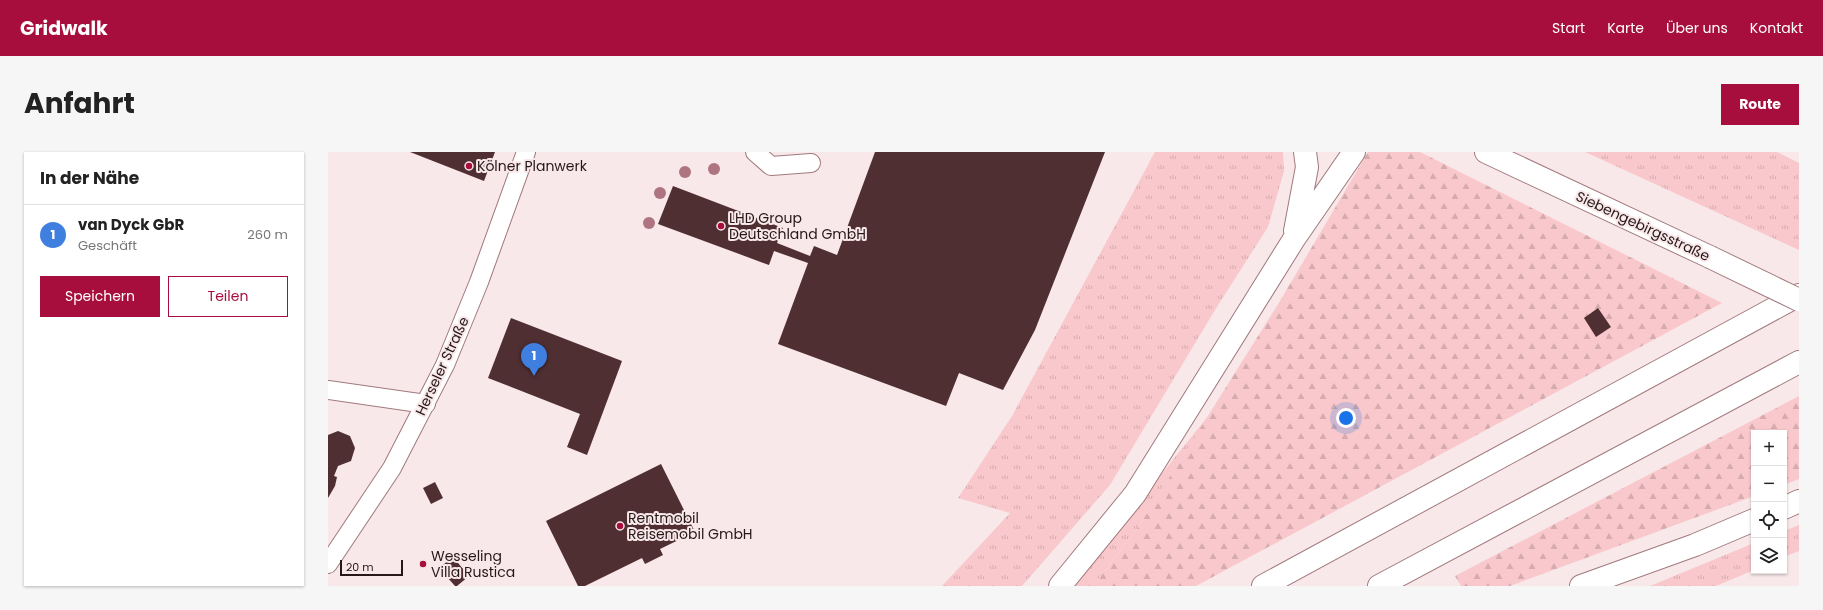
<!DOCTYPE html>
<html lang="de">
<head>
<meta charset="utf-8">
<style>
	:root { --surface:#fff; --page:#f6f6f6; --text:#222; --muted:#767676; --line:#e0e0e0; --accent:#a70e3d }
	body { margin:0; font-family:Poppins,sans-serif; background:var(--page); color:var(--text) }
	.controls { position:absolute; right:12px; bottom:12px; display:grid; overflow:hidden; border-radius:0px; box-shadow:0 1px 3px #0004 }
	.controls button { width:36px; height:36px; display:grid; place-items:center; padding:0; border:0; border-bottom:1px solid var(--line); background:var(--surface); color:var(--text); font:20px sans-serif }
	.scale { position:absolute; left:12px; bottom:10px; width:63px; box-sizing:border-box; padding-left:4px; border:2px solid #261718; border-top:0; font-size:11px; line-height:14px; white-space:nowrap; color:#261718; -webkit-text-stroke:3px #f9e8e9; paint-order:stroke }
	.you { position:absolute; left:1018px; top:266px; width:14px; height:14px; margin:-10px; border:3px solid #fff; border-radius:50%; background:#1a73e8; box-shadow:0 0 0 6px #1a73e833 }
	.badge { display:grid; place-items:center; width:26px; height:26px; border-radius:50%; background:var(--accent); color:#fff; font-size:13px; font-weight:700 }
	.pin { position:absolute; translate:-50% -33px; filter:drop-shadow(0 1px 2px #0008) }
	.pin::after { content:''; position:absolute; top:21px; width:14px; height:12px; background:inherit; clip-path:polygon(0 0,100% 0,50% 100%) }
	.list { margin:0; padding:0; list-style:none }
	h2 { display:flex; justify-content:space-between; align-items:center; height:52px; margin:0; padding:0 16px; font-size:17px }
	h2 small { font-size:13px; font-weight:400; color:var(--muted) }
	.list li { display:grid; grid-template-columns:26px 1fr auto; gap:12px; align-items:center; box-sizing:border-box; height:60px; padding:0 16px; border-top:1px solid var(--line) }
	.list b { display:block; font-size:15px; white-space:nowrap }
	.list p { margin:0; font-size:13px; white-space:nowrap; color:var(--muted) }
	.list em { font-size:13px; font-style:normal; color:var(--muted) }
	.actions { display:flex; gap:8px; padding:12px 16px }
	.actions a { flex:1; padding:9px 0; border:1px solid var(--accent); border-radius:0px; text-align:center; font-size:14px; color:var(--accent) }
	.actions .main { background:var(--accent); color:#fff }
	.icon { flex:none; width:22px; height:22px; fill:none; stroke:currentColor; stroke-width:2; stroke-linecap:round; stroke-linejoin:round }
	.map { position:relative; flex:none; width:1471px; height:434px; overflow:hidden; border-radius:0px }
	header { display:flex; align-items:center; gap:24px; box-sizing:border-box; height:56px; padding:0 20px; background:var(--accent); color:#fff }
	header strong { font-size:19px }
	nav { display:flex; gap:22px; margin-inline-start:auto; font-size:14px }
	.intro { display:flex; align-items:center; justify-content:space-between; box-sizing:border-box; height:96px; padding:0 24px }
	h1 { margin:0; font-size:28px }
	.button { padding:10px 18px; border-radius:0px; background:var(--accent); color:#fff; font-size:14px; font-weight:700 }
	main { display:flex; gap:24px; padding:0 24px }
	aside { flex:1; background:var(--surface); border-radius:0px; box-shadow:0 1px 3px #0004 }
	.map>svg:first-child { display:block }
	.grass { fill:url(#grass-tufts) }
	.forest { fill:url(#forest-firs) }
	.building { fill:#502f33 }
	.lines { fill:none; stroke-linecap:round; stroke-linejoin:round }
	.street-casing { stroke:#a0797d; stroke-width:20 }
	.primary-casing { stroke:#a0797d; stroke-width:24 }
	.highway-casing { stroke:#a0797d; stroke-width:24 }
	.street { stroke:#fff; stroke-width:18 }
	.primary { stroke:#fff; stroke-width:22 }
	.highway { stroke:#fff; stroke-width:22 }
	.primary-bridge-casing { stroke:#a0797d; stroke-width:24; stroke-linecap:butt }
	.primary-bridge { stroke:#fff; stroke-width:22 }
	.tree { fill:#ae7581 }
	.poi-dot { fill:#a70e3d; stroke:#f9e8e9; stroke-width:1.5 }
	.labels { text-anchor:middle; stroke-width:4; stroke-linejoin:round; paint-order:stroke }
	.poi-label { font-size:14px; fill:#261718; stroke:#f9e8e9; text-anchor:start }
	.street-label { font-size:14px; fill:#261718; stroke:#f9e8e9 }
</style>
</head>
<body>
<header>
<strong>Gridwalk</strong>
<nav><a>Start</a><a>Karte</a><a>Über uns</a><a>Kontakt</a></nav>
</header>
<div class="intro"><h1>Anfahrt</h1><a class="button">Route</a></div>
<main>
<aside>
<h2>In der Nähe<small></small></h2>
<ul class="list">
<li><span class="badge" style="background:#3f7fe0">1</span><div><b>van Dyck GbR</b><p>Geschäft</p></div><em>260 m</em></li>
</ul>
<div class="actions"><a class="main">Speichern</a><a>Teilen</a></div>
</aside>
<div class="map">
<svg width="1471" height="434" viewBox="0 0 1471 434">
	<defs>
		<pattern id="grass-tufts" width="24" height="20" patternUnits="userSpaceOnUse"><rect width="24" height="20" fill="#f9c8cc"/><path d="M3 7l-1-3M5 7V3M7 7l1-3M15 17l-1-3M17 17v-4M19 17l1-3" fill="none" stroke="#d5abae"/></pattern>
		<pattern id="forest-firs" width="22" height="20" patternUnits="userSpaceOnUse"><rect width="22" height="20" fill="#f9c8cc"/><path d="M5 1l3.5 6h-7zM16 11l3.5 6h-7z" fill="#d5abae"/></pattern>
	</defs>
	<rect width="100%" height="100%" fill="#f9e8e9"/>
	<path class="grass" d="M827 0H955L956 19 940 75 887 158 782 333 694 434H614L682 361 630 346 684 264Z
		M1257 0H1449L1471 11V98Z
		M881 263 809 377 765 434H743Z
		M1471 373V399L1456 405V379Z
		M1426 391V418L1388 434H1322Z"/>
	<path class="forest" d="M1040 0H1092L1394 151 868 434H765L809 377 952 149Z
		M1471 244V327L1456 333V281H1426V344L1182 434H1133L1127 424Z"/>
	<path class="building" d="M82 0H167L156 29Z
		M547 0H777L707 178 675 238 631 221 618 254 450 192 480 111 446 99 441 113 330 72 345 34 455 76 449 91 482 104 486 94 509 103Z
		M1270 156 1283 175 1268 185 1256 166Z
		M183 166 294 209 259 303 239 295 252 262 160 226Z
		M10 279 22 284 27 296 23 309 10 314 6 324 9 325 7 334 0 346V283Z
		M333 312 367 380 332 397 335 403 317 412 314 406 257 434H250L218 369Z
		M107 330 115 346 103 352 95 336Z
		M125 405 141 424 129 434H127L111 416Z"/>
	<g class="lines">
		<defs>
			<path id="street" d="M427 0 443 14 483 11
				M0 238 98 252
				M0 412 64 316 117 213 151 130 198 0"/>
			<path id="primary" d="M1158 0 1382 105"/>
			<path id="highway" d="M967 79 979 15 977 0
				M1456 356 1471 349
				M732 434 807 342 966 87 1026 0
				M935 434 1471 143
				M1051 434 1471 210
				M1253 434 1367 393 1426 368"/>
		</defs>
		<use href="#street" class="street-casing"/>
		<use href="#primary" class="primary-casing"/>
		<use href="#highway" class="highway-casing"/>
		<use href="#street" class="street"/>
		<use href="#primary" class="primary"/>
		<use href="#highway" class="highway"/>
		<defs>
			<path id="primary-bridge" d="M1382 105 1471 148"/>
		</defs>
		<use href="#primary-bridge" class="primary-bridge-casing"/>
		<use href="#primary-bridge" class="primary-bridge"/>
	</g>
	<g class="tree">
		<circle cx="386" cy="17" r="6"/>
		<circle cx="357" cy="20" r="6"/>
		<circle cx="332" cy="41" r="6"/>
		<circle cx="321" cy="71" r="6"/>
	</g>
	<g class="poi-dot">
		<circle cx="141" cy="14" r="4"/>
		<circle cx="393" cy="74" r="4"/>
		<circle cx="292" cy="374" r="4"/>
		<circle cx="95" cy="412" r="4"/>
	</g>
	<g class="labels">
		<g class="poi-label">
			<text x="149" y="19">Kölner Planwerk</text>
			<text x="401" y="71">LHD Group<tspan x="401" dy="16">Deutschland GmbH</tspan></text>
			<text x="300" y="371">Rentmobil<tspan x="300" dy="16">Reisemobil GmbH</tspan></text>
			<text x="103" y="409">Wesseling<tspan x="103" dy="16">Villa Rustica</tspan></text>
		</g>
		<g class="street-label">
			<text transform="translate(1315 74) rotate(25)" y="5">Siebengebirgsstraße</text>
			<text transform="translate(114 214) rotate(-65)" y="5">Herseler Straße</text>
		</g>
	</g>
</svg>
<div class="controls">
<button>+</button>
<button>−</button>
<button><svg class="icon" aria-label="locate" viewBox="0 0 24 24"><circle cx="12" cy="12" r="6"/><path d="M12 2v4M12 18v4M2 12h4M18 12h4"/></svg></button>
<button><svg class="icon" aria-label="layers" viewBox="0 0 24 24"><path d="M12 4l9 5-9 5-9-5zM3 14l9 5 9-5"/></svg></button>
</div>
<div class="scale">20 m</div>
<div class="you"></div>
<div class="pin badge" style="left:206px;top:224px;background:#3f7fe0">1</div>
</div>
</main>
</body>
</html>
